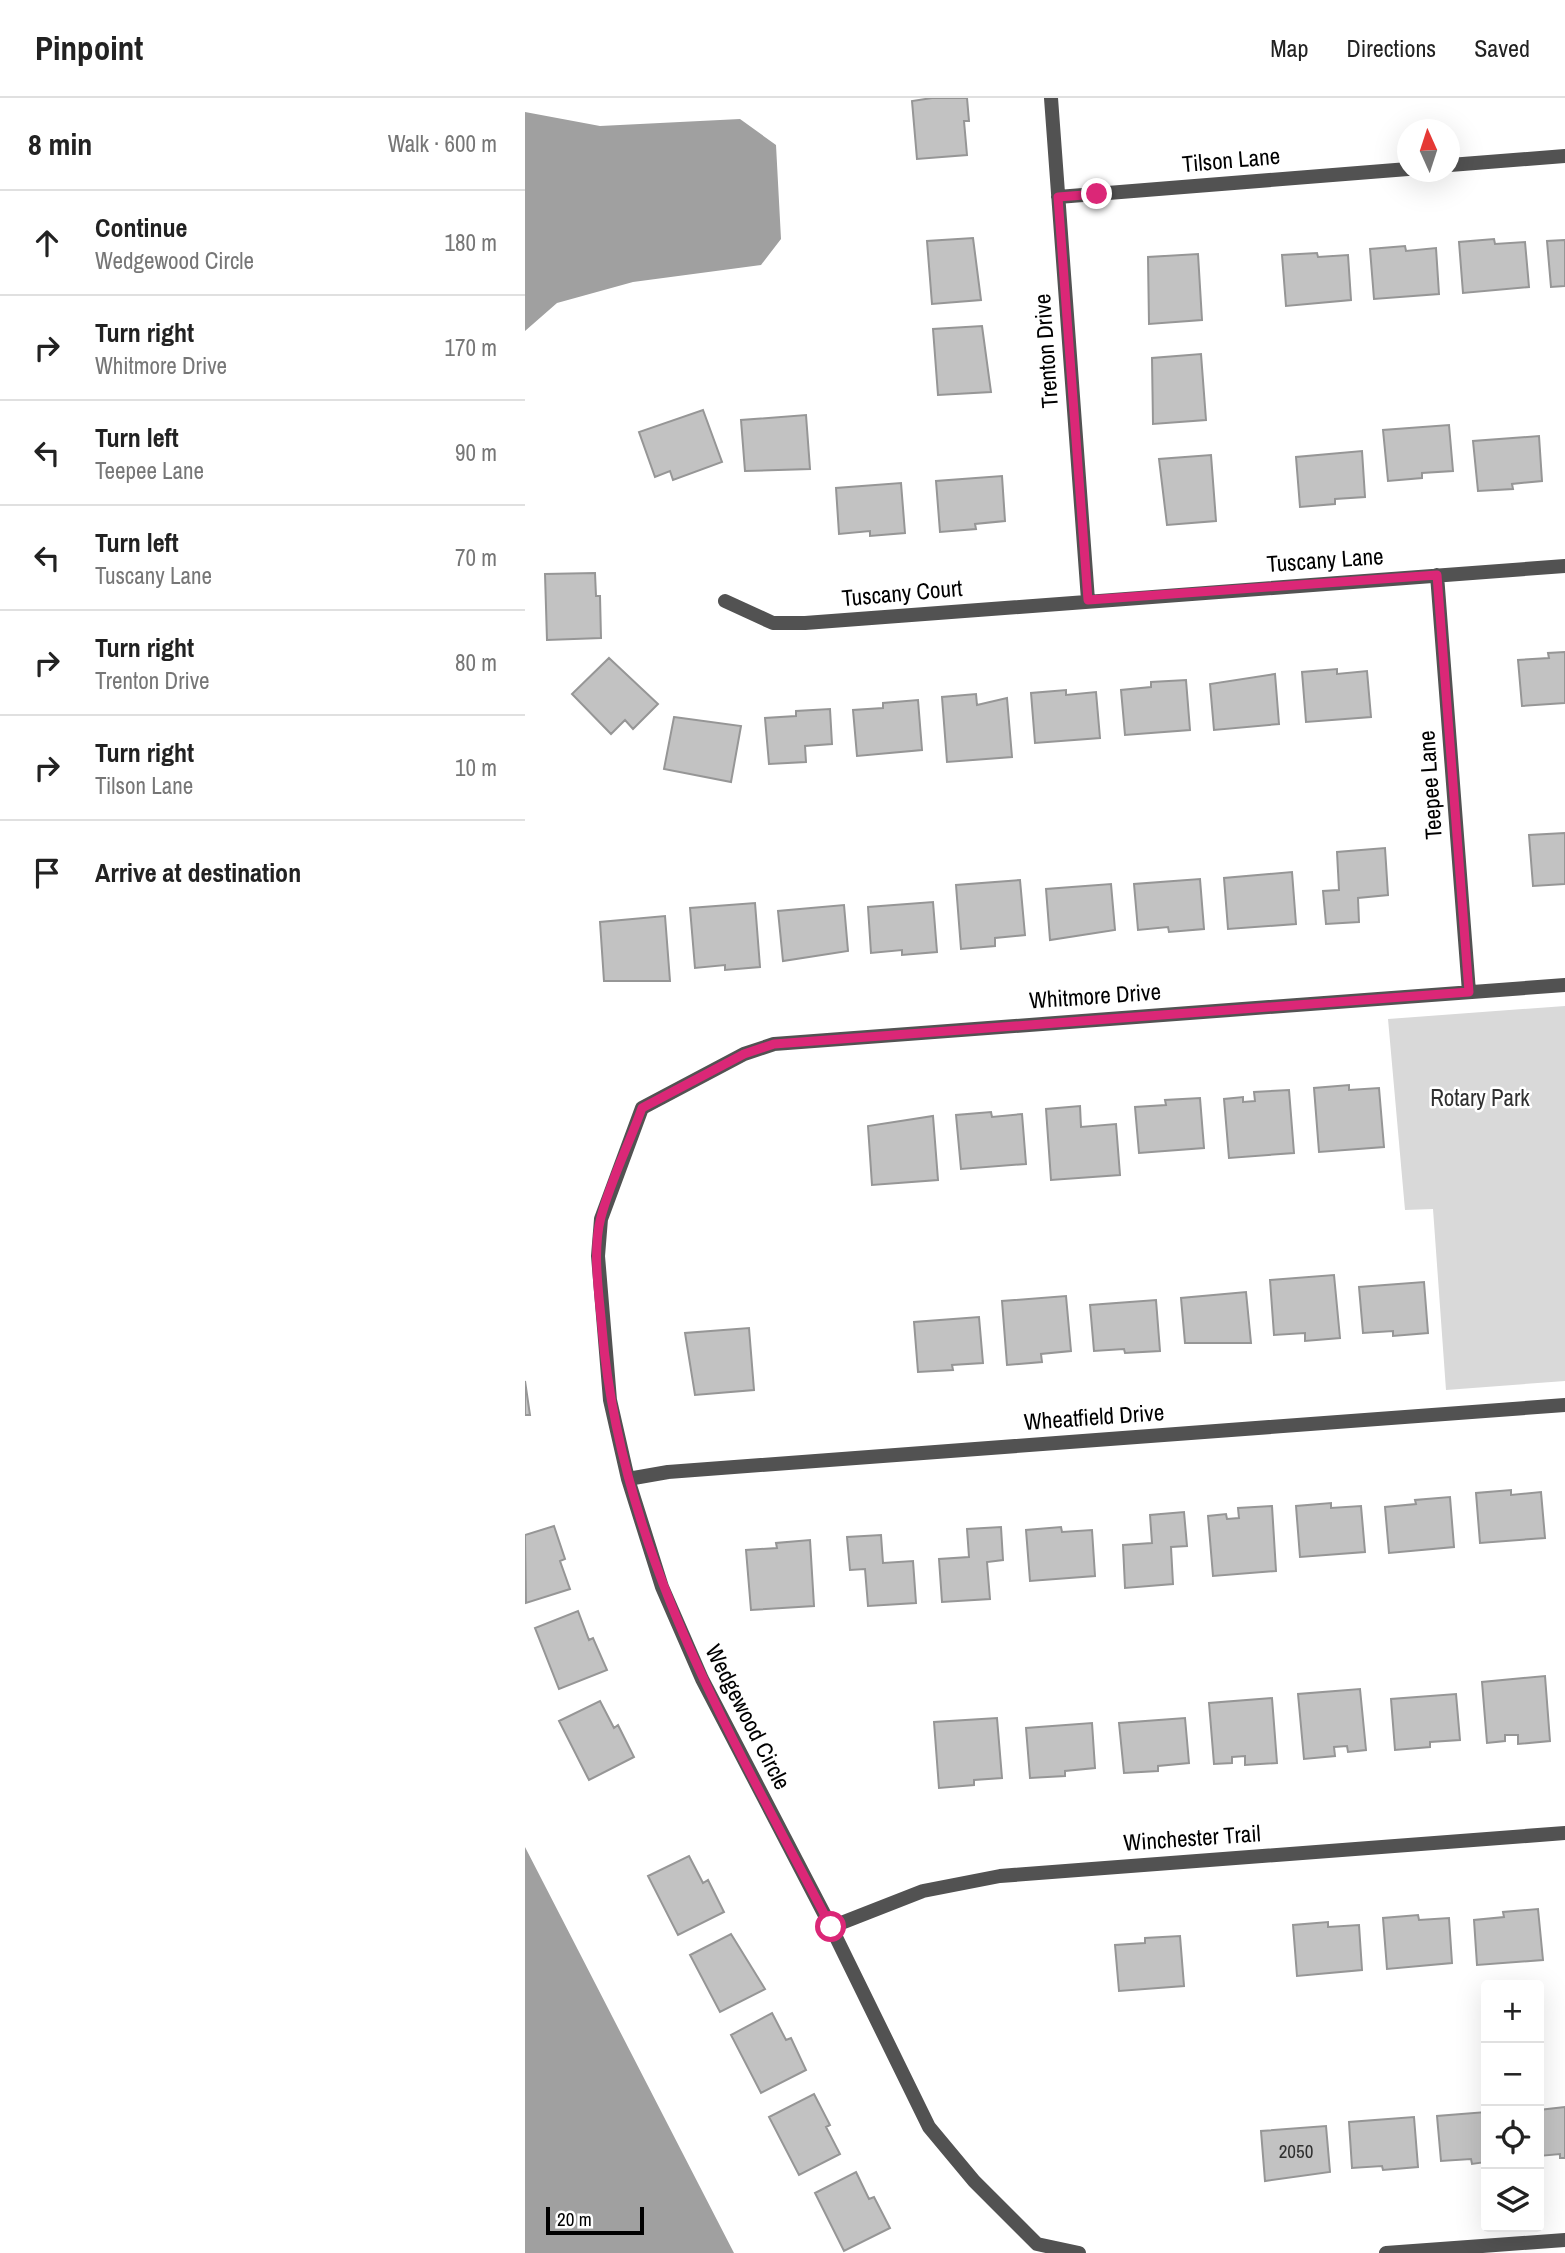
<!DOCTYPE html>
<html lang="en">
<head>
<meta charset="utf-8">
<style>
	:root { --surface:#fff; --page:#f2f2f2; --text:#222; --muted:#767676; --line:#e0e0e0 }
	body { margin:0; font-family:"Archivo Narrow",sans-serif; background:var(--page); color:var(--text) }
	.controls { position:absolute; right:21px; bottom:21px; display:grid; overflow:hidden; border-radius:7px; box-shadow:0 7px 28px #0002 }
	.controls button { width:63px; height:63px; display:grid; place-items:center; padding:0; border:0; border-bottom:2px solid var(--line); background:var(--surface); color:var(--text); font:35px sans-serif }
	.compass { position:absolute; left:872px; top:21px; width:63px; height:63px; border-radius:50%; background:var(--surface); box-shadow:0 7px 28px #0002; rotate:357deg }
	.scale { position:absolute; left:21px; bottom:18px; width:98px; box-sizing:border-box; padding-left:7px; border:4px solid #000; border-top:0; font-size:19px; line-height:24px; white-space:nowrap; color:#000; -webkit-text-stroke:5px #fff; paint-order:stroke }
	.stop { position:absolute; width:21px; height:21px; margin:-16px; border:5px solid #db2777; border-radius:50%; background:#fff }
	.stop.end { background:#db2777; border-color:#fff; box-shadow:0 2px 7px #0008 }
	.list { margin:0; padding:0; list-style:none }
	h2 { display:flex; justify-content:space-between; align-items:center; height:91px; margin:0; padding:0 28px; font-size:30px }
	h2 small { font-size:23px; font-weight:400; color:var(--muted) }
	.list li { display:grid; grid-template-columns:46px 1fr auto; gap:21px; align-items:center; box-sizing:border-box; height:105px; padding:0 28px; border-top:2px solid var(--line) }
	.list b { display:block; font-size:26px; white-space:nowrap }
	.list p { margin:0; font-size:23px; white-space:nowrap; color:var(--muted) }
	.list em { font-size:23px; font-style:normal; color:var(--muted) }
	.icon { flex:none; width:38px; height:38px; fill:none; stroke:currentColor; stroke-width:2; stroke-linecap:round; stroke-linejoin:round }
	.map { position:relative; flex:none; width:1040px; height:2155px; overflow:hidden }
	header { display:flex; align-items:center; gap:42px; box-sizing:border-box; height:98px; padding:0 35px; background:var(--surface); border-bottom:2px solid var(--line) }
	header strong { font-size:33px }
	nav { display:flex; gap:38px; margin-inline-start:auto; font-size:24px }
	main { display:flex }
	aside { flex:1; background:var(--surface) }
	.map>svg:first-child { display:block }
	.green { fill:#d9d9d9 }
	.water { fill:#a0a0a0 }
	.building { fill:#c2c2c2; stroke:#969696; stroke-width:2 }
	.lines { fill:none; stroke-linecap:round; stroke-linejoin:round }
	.minor { stroke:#525252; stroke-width:14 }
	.route { stroke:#db2777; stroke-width:9 }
	.labels { text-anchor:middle; stroke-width:5; stroke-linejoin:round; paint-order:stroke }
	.number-label { font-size:19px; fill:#303030 }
	.street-label { font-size:23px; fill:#000; stroke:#fff }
	.park-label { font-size:23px; fill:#303030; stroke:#fff }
</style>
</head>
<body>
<header>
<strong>Pinpoint</strong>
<nav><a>Map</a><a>Directions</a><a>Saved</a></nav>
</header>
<main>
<aside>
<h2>8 min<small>Walk · 600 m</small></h2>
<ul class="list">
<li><svg class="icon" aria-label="ahead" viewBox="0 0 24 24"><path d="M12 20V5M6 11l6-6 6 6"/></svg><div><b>Continue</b><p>Wedgewood Circle</p></div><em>180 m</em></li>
<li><svg class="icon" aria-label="right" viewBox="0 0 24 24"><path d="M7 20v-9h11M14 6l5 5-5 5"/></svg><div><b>Turn right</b><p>Whitmore Drive</p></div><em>170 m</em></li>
<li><svg class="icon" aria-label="left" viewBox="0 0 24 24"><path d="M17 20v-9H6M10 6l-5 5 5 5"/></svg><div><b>Turn left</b><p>Teepee Lane</p></div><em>90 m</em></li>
<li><svg class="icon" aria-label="left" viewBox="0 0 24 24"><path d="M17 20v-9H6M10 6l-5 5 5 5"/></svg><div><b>Turn left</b><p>Tuscany Lane</p></div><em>70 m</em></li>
<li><svg class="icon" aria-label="right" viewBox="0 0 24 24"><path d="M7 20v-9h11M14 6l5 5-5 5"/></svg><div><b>Turn right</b><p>Trenton Drive</p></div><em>80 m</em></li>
<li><svg class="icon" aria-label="right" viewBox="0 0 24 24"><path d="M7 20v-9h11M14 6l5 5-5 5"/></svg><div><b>Turn right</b><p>Tilson Lane</p></div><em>10 m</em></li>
<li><svg class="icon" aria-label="arrive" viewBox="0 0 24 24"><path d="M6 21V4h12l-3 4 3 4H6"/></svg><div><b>Arrive at destination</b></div></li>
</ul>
</aside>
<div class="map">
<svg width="1040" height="2155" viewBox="0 0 1040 2155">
	<rect width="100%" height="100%" fill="#fff"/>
	<path class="green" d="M1040 908V1283L921 1292 908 1111 880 1112 863 921Z"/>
	<path class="water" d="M0 14 75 28 215 21 251 47 256 141 236 167 108 184 32 205 0 233Z
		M0 1749 209 2155H0Z"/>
	<path class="building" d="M407 0H442L444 23H439L442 57 392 61 387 3Z
		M448 140 456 202 407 206 402 143Z
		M969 141 970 146 1000 144 1004 189 938 195 934 144Z
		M1040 142V188L1026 189 1022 143Z
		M880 148 881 153 911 150 914 196 849 201 845 151Z
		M792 155 793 159 823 157 826 202 761 208 757 157Z
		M673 156 677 222 624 226 623 159Z
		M457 228 466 294 413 297 408 231Z
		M676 256 681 322 628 326 627 260Z
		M178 312 197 364 148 382 145 373 130 379 114 334Z
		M281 317 285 371 220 373 216 322Z
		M924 327 928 373 897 375V380L863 383 858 332Z
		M1014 338 1017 383 987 386 988 391 953 393 948 343Z
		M837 353 840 399 810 401V406L775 409 771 359Z
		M686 357 691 423 642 427 634 361Z
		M477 378 480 423 450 426 451 431 415 434 411 383Z
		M376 385 380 435 345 438V433L314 436 311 390Z
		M70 475 71 498H75L76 540 22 542 20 476Z
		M1040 554V605L997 608 993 562 1024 560 1023 555Z
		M84 560 133 606 108 631 100 622 86 636 47 596Z
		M812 571V576L842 573 846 619 781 624 777 574Z
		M750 576 754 626 689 632 685 586Z
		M661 582 665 632 600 637 596 592 626 589V584Z
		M541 592V597L571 594 575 640 510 645 506 595Z
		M451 596 452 607 482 600 487 659 422 664 417 599Z
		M393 602 397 652 332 658 328 612 358 610V605Z
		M305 611 307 646 280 648 281 664 244 666 240 620 271 618V613Z
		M149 619 216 628 206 684 139 671Z
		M1040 735V786L1008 788 1004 737Z
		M860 750 863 797 833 800 834 824 801 826 798 793 814 792 812 754Z
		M767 774 771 826 703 831 699 780Z
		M675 781 679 831 644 834 643 829 613 832 609 786Z
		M495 782 500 837 470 840V848L436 851 431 787Z
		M586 786 590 832 525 842 521 791Z
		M408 804 412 854 377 857V852L346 855 343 809Z
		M230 805 235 869 200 872V867L170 870 165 810Z
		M319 807 323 853 258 863 253 813Z
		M140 818 145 883H79L75 824Z
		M824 987V992L854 990 859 1049 794 1054 789 990Z
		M764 992 769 1055 704 1060 699 1001 718 999V1004L730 1003 729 994Z
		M675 1000 679 1050 614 1055 610 1009 641 1007 640 1002Z
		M555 1008 556 1029 591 1026 595 1077 526 1082 521 1011Z
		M466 1014 467 1019 497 1016 501 1066 436 1071 431 1017Z
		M408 1018 413 1082 347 1087 343 1028Z
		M809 1177 815 1240 780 1243V1235L749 1237 745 1182Z
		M899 1184 903 1235 868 1238V1233L838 1235 834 1189Z
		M721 1194 726 1245H660L656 1200Z
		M541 1198 546 1253 516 1256 517 1264 482 1267 477 1203Z
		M631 1202 635 1253 600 1255 599 1251 569 1253 565 1207Z
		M454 1219 458 1265 427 1267 428 1272 393 1274 389 1224Z
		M224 1230 229 1292 170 1297 160 1235Z
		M0 1283 5 1317H0Z
		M986 1392V1397L1016 1394 1020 1440 955 1445 951 1395Z
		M925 1399 929 1449 864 1455 860 1409 891 1406 890 1402Z
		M806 1405V1410L836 1408 840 1454 775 1459 771 1408Z
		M747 1408 751 1473 688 1478 683 1418 701 1416 702 1421 714 1420 713 1410Z
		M659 1414 662 1448 646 1449 648 1486 600 1490 598 1447 627 1445 625 1417Z
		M29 1428 40 1461 35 1463 45 1491 1 1505 0 1437Z
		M476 1429 478 1462 462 1464 465 1501 417 1504 414 1461 444 1459 442 1431Z
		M536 1429 537 1434 567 1432 570 1478 505 1483 501 1432Z
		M356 1437 358 1465 388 1463 391 1505 343 1508 340 1471 325 1472 322 1439Z
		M285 1442 289 1508 226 1512 221 1452 252 1450 251 1445Z
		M53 1513 64 1542 68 1540 82 1572 34 1591 10 1530Z
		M1020 1578 1025 1643 993 1646V1637H980V1643L962 1645 957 1584Z
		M835 1591 841 1652 823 1654 822 1648 809 1649 810 1658 779 1661 773 1596Z
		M931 1596 935 1642 905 1644V1649L870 1652 866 1601Z
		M747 1600 752 1665 720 1667V1658L707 1659V1665L689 1666 684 1605Z
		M75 1603 89 1630 93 1627 109 1659 64 1682 34 1623Z
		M472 1620 477 1680 449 1682V1687L414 1690 409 1624Z
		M660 1620 664 1665 633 1668V1673L599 1675 594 1625Z
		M567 1625 570 1670 540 1673V1678L505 1680 501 1630Z
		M164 1758 178 1785 183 1782 199 1814 153 1837 123 1778Z
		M1013 1811 1018 1862 952 1867 949 1822 979 1819 978 1814Z
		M893 1817 894 1822 924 1820 927 1865 862 1871 858 1820Z
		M803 1824V1829L834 1827 837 1872 772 1878 768 1827Z
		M206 1836 240 1891 195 1914 165 1857Z
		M655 1838 659 1888 594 1893 590 1847 620 1845V1840Z
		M247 1915 261 1942 266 1940 281 1972 236 1995 206 1937Z
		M289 1996 305 2027 301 2029 315 2056 274 2077 244 2019Z
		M1040 2009V2060H1035V2056L1014 2058V2012Z
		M961 2014V2064L947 2066 946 2061 916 2063 912 2018Z
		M889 2019 893 2069 858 2072 857 2068 827 2070 824 2024Z
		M801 2028 805 2074 740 2083 736 2033Z
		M331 2074 344 2101 349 2099 365 2130 319 2153 290 2095Z"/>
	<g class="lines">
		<path class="minor" d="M526 0 563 502
			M925 67 1040 58
			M533 99 883 71
			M912 477 944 894
			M200 503 248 525H280L1040 468
			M103 1381 143 1374 1040 1307
			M306 1829 398 1793 475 1778 1040 1735
			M554 2155 512 2146 449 2083 404 2029 306 1829 177 1581 137 1489 103 1381 85 1302 73 1158 76 1121 117 1010 219 956 249 946 1040 887
			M861 2155 1040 2142"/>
	</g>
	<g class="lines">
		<path class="route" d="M306 1829C204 1633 96 1455 77 1230 74 1195 67 1153 76 1119 86 1082 104 1046 117 1010L219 956 249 946 944 894 912 477 563 502 533 99 572 96"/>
	</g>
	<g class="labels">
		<g class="number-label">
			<text x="771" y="2060">2050</text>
		</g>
		<g class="street-label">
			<text transform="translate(706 62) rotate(-5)" y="8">Tilson Lane</text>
			<text transform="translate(521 253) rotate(-94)" y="8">Trenton Drive</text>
			<text transform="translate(800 462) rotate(-4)" y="8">Tuscany Lane</text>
			<text transform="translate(377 495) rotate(-5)" y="8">Tuscany Court</text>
			<text transform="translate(905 687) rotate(-94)" y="8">Teepee Lane</text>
			<text transform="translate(570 898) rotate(-4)" y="8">Whitmore Drive</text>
			<text transform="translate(569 1319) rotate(-4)" y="8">Wheatfield Drive</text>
			<text transform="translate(223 1619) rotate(63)" y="8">Wedgewood Circle</text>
			<text transform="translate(667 1740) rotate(-4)" y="8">Winchester Trail</text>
		</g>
		<g class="park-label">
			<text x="955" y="1008">Rotary Park</text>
		</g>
	</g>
</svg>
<div class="controls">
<button>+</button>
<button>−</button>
<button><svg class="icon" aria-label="locate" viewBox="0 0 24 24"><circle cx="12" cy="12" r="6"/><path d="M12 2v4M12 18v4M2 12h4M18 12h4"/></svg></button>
<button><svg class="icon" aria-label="layers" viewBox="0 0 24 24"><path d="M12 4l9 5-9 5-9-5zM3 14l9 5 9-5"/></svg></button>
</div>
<svg class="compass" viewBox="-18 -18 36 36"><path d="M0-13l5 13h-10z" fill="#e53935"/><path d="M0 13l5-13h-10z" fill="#767676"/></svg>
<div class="scale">20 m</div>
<div class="stop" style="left:306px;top:1829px"></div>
<div class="stop end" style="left:572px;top:96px"></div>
</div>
</main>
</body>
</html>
